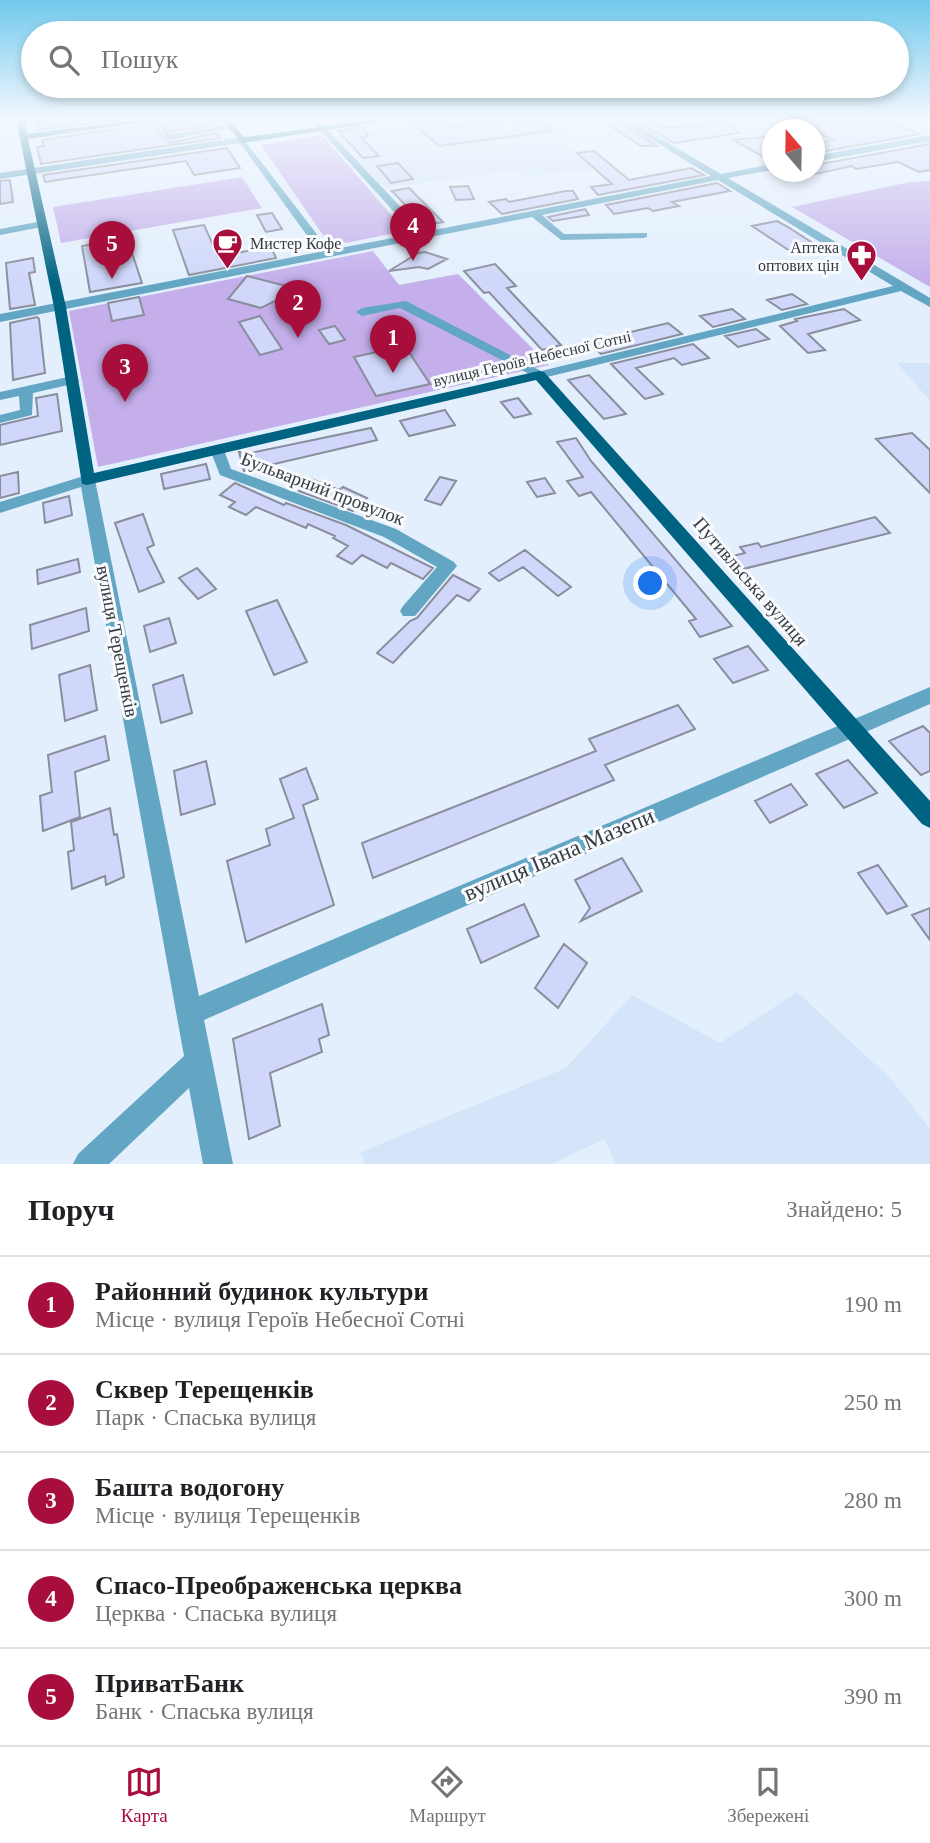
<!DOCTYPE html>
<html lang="uk">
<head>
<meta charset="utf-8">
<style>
	:root { --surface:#fff; --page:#f6f6f6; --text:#202124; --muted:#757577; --line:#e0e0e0; --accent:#a70e3c }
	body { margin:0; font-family:Georgia,serif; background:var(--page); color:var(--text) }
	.compass { position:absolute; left:762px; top:119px; width:63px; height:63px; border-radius:50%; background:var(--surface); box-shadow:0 4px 10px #0003; rotate:340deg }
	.you { position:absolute; left:651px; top:584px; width:24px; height:24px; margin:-18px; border:5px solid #fff; border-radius:50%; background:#1a73e8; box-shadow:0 0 0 10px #1a73e833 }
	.badge { display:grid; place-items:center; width:46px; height:46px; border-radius:50%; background:var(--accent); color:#fff; font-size:23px; font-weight:700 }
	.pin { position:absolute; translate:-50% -58px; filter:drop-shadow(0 2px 4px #0008) }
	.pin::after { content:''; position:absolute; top:37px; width:24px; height:21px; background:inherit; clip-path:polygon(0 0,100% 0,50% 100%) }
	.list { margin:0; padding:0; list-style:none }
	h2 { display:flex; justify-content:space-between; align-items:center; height:91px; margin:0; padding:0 28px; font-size:30px }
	h2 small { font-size:23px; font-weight:400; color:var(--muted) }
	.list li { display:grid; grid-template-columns:46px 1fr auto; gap:21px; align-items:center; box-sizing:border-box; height:98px; padding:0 28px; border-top:2px solid var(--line) }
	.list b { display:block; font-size:26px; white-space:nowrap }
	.list p { margin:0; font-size:23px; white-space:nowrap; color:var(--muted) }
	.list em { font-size:23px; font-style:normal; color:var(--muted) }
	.icon { flex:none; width:38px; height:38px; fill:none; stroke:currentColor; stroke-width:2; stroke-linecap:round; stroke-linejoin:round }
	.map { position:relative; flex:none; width:930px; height:1164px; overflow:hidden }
	.search { position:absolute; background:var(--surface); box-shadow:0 4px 10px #0003; left:21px; right:21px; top:21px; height:77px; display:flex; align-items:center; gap:18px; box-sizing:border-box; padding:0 24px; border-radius:38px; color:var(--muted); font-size:26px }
	.sheet { height:581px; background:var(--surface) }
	nav { display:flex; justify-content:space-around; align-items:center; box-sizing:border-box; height:98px; border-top:2px solid var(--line); background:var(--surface); font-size:19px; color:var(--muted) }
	nav a { display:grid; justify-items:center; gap:4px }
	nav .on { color:var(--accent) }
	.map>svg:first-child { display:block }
	.built { fill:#d4e5f9 }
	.green { fill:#c4afeb }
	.building { fill:#d0d7fa; stroke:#8a8d9c; stroke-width:2 }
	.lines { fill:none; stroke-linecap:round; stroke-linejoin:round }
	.minor { fill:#63a6c3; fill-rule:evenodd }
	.major { fill:#006382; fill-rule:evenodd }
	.labels { text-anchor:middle; stroke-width:6; stroke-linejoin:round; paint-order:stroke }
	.far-poi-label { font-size:16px; fill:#373c41; stroke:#f9fbfe; text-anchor:start }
	.far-street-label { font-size:16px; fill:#373c41; stroke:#f9fbfe }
	.street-label { font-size:19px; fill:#373c41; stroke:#f9fbfe }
	.near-street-label { font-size:23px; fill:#373c41; stroke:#f9fbfe }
</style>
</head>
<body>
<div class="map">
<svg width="930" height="1164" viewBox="0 0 930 1164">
	<rect width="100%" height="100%" fill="#e3effd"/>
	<path class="built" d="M419 119H578L558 122 571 136 560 139 577 153 594 151 608 162 606 168 524 177 518 170 384 188 334 131Z
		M723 119H873L803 129 772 130V134L756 137Z
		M897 363H930V401Z
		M797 992 891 1079 930 1129V1164H616L605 1139 551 1164H365L361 1152 566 1068 632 995 720 1043Z"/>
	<path class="green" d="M322 135 405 231 346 243 323 235 261 145Z
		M242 177 262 208 61 243 53 207Z
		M930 181V287L792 207 910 182Z
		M373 251 399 285 458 274 549 365 98 467 69 311Z"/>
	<path class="building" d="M36 119H56L58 124 96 119H125L39 130Z
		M167 119H205L210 126 173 131Z
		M425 119H442L451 126 497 119H537L550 131 439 146 410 121Z
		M599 119H616L657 146H641Z
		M632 119H646L661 128 724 123 740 133 674 143Z
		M792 119H883L919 134 815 153V144L833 140Z
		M155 123 163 138 170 143 217 133 220 138 41 164 37 147 44 146 42 140Z
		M362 127 369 136 361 137 379 156 363 158 338 131Z
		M773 136V162L733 140Z
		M930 144V170L919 172 898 162 856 169 852 166 815 174V165Z
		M227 148 240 168 194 175 186 161 45 182 43 175Z
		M594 151 629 180 691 168 704 175 598 195 591 187 612 184 577 153Z
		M398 163 413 179 391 183 377 166Z
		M10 180 13 202 0 204V181Z
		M717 183 730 191 672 202 679 206 653 211 648 208 614 214 606 205Z
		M468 186 474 199 456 200 450 187Z
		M409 188 443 222 424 225 392 191Z
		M566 191H573L578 199 502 214 489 202 506 199 509 202Z
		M585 209 589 215 553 221 548 217Z
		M272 213 282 229 266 232 257 215Z
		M777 221 788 227 825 251 805 255 796 250 790 251 752 226Z
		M204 225 218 256 271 247 276 258 189 275 173 230Z
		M127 238 142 283 90 292 82 246Z
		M425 252 447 259 428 269 419 267 389 271 418 253Z
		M33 258 35 272 29 273 35 305 10 309 6 263Z
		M495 264 516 286 507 288 561 345 542 350 489 292 484 293 464 271Z
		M247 276 290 287 279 299 261 308 228 299Z
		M792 294 807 304 782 310 767 300Z
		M139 297 144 315 112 321 108 303Z
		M732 309 745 319 713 327 700 316Z
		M844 309 860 320 808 334 825 350 808 353 780 326 797 321 795 319Z
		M260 316 282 349 260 355 239 322Z
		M37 317 39 319 45 373 13 380 10 323Z
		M668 323 682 334 601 354 589 342Z
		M335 326 345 340 329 344 319 330Z
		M756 329 769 339 738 347 725 336Z
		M693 344 709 358 682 365 674 358 636 368 663 394 645 399 611 364Z
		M405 346 430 384 376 396 354 357Z
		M589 375 626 414 604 419 568 380Z
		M57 394 62 431 0 445V425L38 416 36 398Z
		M518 398 531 414 514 418 501 402Z
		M445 410 455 425 409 436 400 421Z
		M371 428 377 440 244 471 239 452 246 454Z
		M912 433 930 450V493L876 439Z
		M576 438 591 461 732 626 700 637 689 621 696 619 591 492 579 496 567 481 583 477 557 442Z
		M206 464 210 479 164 489 161 474Z
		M18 472 19 493 0 498V476Z
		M440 477 456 481 441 505 425 500Z
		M545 478 555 493 537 497 527 482Z
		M311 479 339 490 343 487 367 498 353 511 299 491Z
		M235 483 284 505 286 503 346 525 433 568 423 579 391 563 387 568 362 555 352 564 337 556 348 546 333 538 335 536 308 524 306 528 256 507 246 515 229 507 235 502 220 495Z
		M69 496 72 515 45 523 43 503Z
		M143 514 154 545 147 548 164 582 139 592 115 523Z
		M875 517 890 533 739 570 729 557 745 553 740 547 758 543 761 547Z
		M525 550 571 587 558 596 523 567 499 581 489 573Z
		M78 559 80 572 38 584 37 570Z
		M197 568 216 589 198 599 179 578Z
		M453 575 480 589 469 601 457 595 393 663 377 653 410 621 417 618Z
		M277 600 307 662 274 675 246 611Z
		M86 608 89 631 32 649 30 625Z
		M169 618 176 643 150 652 144 626Z
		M748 646 768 670 733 683 714 659Z
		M90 665 97 710 65 721 59 675Z
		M183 675 192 713 161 723 153 685Z
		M678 705 695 729 605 765 614 780 373 878 362 843 596 751 589 739Z
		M923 726 930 733V771L921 775 889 741Z
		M105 736 109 760 75 772 80 817 43 831 40 796 52 792 48 755Z
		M848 760 877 793 844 808 816 774Z
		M206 761 215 804 181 815 174 771Z
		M306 768 318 799 303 805 334 905 246 942 227 861 270 845 266 829 294 818 280 779Z
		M791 784 807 805 770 823 755 801Z
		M110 808 114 835 117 834 124 877 106 885 105 876 72 889 68 852 74 850 71 822Z
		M622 858 642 891 581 921 590 908 575 880Z
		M878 865 907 906 887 914 858 873Z
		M524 904 539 936 481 963 467 929Z
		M930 908V940L912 915Z
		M564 944 587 963 558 1008 535 988Z
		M322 1004 329 1035 319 1039 322 1052 270 1073 280 1126 249 1139 233 1039Z"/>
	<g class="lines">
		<path class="minor" d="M156 119H164L172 134 231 125 235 127 169 140 165 137Z
			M310 119H318L424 232 711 176 618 119H627L721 174 772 164V170L728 178 930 298V307L901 291 539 379 400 308 362 316 356 312 362 308 406 301 541 371 893 286 718 180 542 215 564 234 647 233V237L643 238 561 240 532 217 0 322V314L319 252 240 143 0 179V173L242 137 329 250 414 234Z
			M917 119H930V124Z
			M930 135V141L814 162V156Z
			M43 221 47 222V226L0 235V229Z
			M72 376 79 380 77 383 33 393 32 415 0 423V415L20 410 19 396 0 400V392Z
			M217 445 224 450 231 469 396 529 454 562 457 566 415 616H403L400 611 403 606 437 567 384 537 220 475 210 450Z
			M87 475 95 480 199 996 930 687V704L204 1020 233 1164H203L189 1088 109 1164H73L78 1154 184 1056 81 487 0 513V502Z"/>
		<path class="major" d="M16 119H24L27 134 144 119H164L28 139 66 307 94 473 539 371 544 372 930 801V828L922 824 536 380 87 485 82 484 54 307Z
			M221 119H229L244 137 378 119H397L242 143Z"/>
	</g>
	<linearGradient id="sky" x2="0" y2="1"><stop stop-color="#71c9ed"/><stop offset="0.42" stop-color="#f2f8fe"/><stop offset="1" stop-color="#f2f8fe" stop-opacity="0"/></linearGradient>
	<rect width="930" height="282" fill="url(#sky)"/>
	<defs>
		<symbol id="cafe-pin" viewBox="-11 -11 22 30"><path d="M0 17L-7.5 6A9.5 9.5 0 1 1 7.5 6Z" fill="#a70e3c" stroke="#f9fbfe"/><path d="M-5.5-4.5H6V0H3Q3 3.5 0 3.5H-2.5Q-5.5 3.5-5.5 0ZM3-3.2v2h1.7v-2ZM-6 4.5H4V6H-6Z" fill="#fff"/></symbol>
		<symbol id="pharmacy-pin" viewBox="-11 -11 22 30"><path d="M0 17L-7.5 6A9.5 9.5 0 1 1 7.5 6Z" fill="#a70e3c" stroke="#f9fbfe"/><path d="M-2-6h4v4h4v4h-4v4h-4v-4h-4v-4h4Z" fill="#fff"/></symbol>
	</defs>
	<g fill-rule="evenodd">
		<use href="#cafe-pin" x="210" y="226" width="35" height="47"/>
		<use href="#pharmacy-pin" x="844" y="238" width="35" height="47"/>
	</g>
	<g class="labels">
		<g class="far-poi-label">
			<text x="250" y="249">Мистер Кофе</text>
			<text x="839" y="253" text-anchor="end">Аптека<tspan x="839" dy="18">оптових цін</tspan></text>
		</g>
		<g class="far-street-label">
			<text transform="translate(532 358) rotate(-13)" y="6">вулиця Героїв Небесної Сотні</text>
		</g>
		<g class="street-label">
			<text transform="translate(323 488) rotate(21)" y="7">Бульварний провулок</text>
			<text transform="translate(751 581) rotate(49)" y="7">Путивльська вулиця</text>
			<text transform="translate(118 641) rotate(79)" y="7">вулиця Терещенків</text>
		</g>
		<g class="near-street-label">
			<text transform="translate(559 854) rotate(-23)" y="8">вулиця Івана Мазепи</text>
		</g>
	</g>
</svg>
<svg class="compass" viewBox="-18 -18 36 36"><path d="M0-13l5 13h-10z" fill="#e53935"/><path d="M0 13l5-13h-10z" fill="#757577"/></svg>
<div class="you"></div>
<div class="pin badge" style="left:393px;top:373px">1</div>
<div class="pin badge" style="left:298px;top:338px">2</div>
<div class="pin badge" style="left:125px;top:402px">3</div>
<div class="pin badge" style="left:413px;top:261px">4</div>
<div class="pin badge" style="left:112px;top:279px">5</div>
<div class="search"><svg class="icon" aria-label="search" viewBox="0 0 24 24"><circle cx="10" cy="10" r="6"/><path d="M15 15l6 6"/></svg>Пошук</div>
</div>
<section class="sheet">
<h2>Поруч<small>Знайдено: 5</small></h2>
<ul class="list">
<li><span class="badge">1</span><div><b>Районний будинок культури</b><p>Місце · вулиця Героїв Небесної Сотні</p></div><em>190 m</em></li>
<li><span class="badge">2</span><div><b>Сквер Терещенків</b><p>Парк · Спаська вулиця</p></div><em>250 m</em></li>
<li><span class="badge">3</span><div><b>Башта водогону</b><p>Місце · вулиця Терещенків</p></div><em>280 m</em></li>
<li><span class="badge">4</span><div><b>Спасо-Преображенська церква</b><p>Церква · Спаська вулиця</p></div><em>300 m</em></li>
<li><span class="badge">5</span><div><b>ПриватБанк</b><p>Банк · Спаська вулиця</p></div><em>390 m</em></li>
</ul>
</section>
<nav>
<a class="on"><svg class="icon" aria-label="map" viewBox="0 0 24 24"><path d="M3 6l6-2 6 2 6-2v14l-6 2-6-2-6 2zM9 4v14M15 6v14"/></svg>Карта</a>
<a><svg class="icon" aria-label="directions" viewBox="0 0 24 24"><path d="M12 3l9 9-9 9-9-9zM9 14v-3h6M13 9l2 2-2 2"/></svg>Маршрут</a>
<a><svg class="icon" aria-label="saved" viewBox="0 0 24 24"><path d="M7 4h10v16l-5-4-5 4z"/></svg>Збережені</a>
</nav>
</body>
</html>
